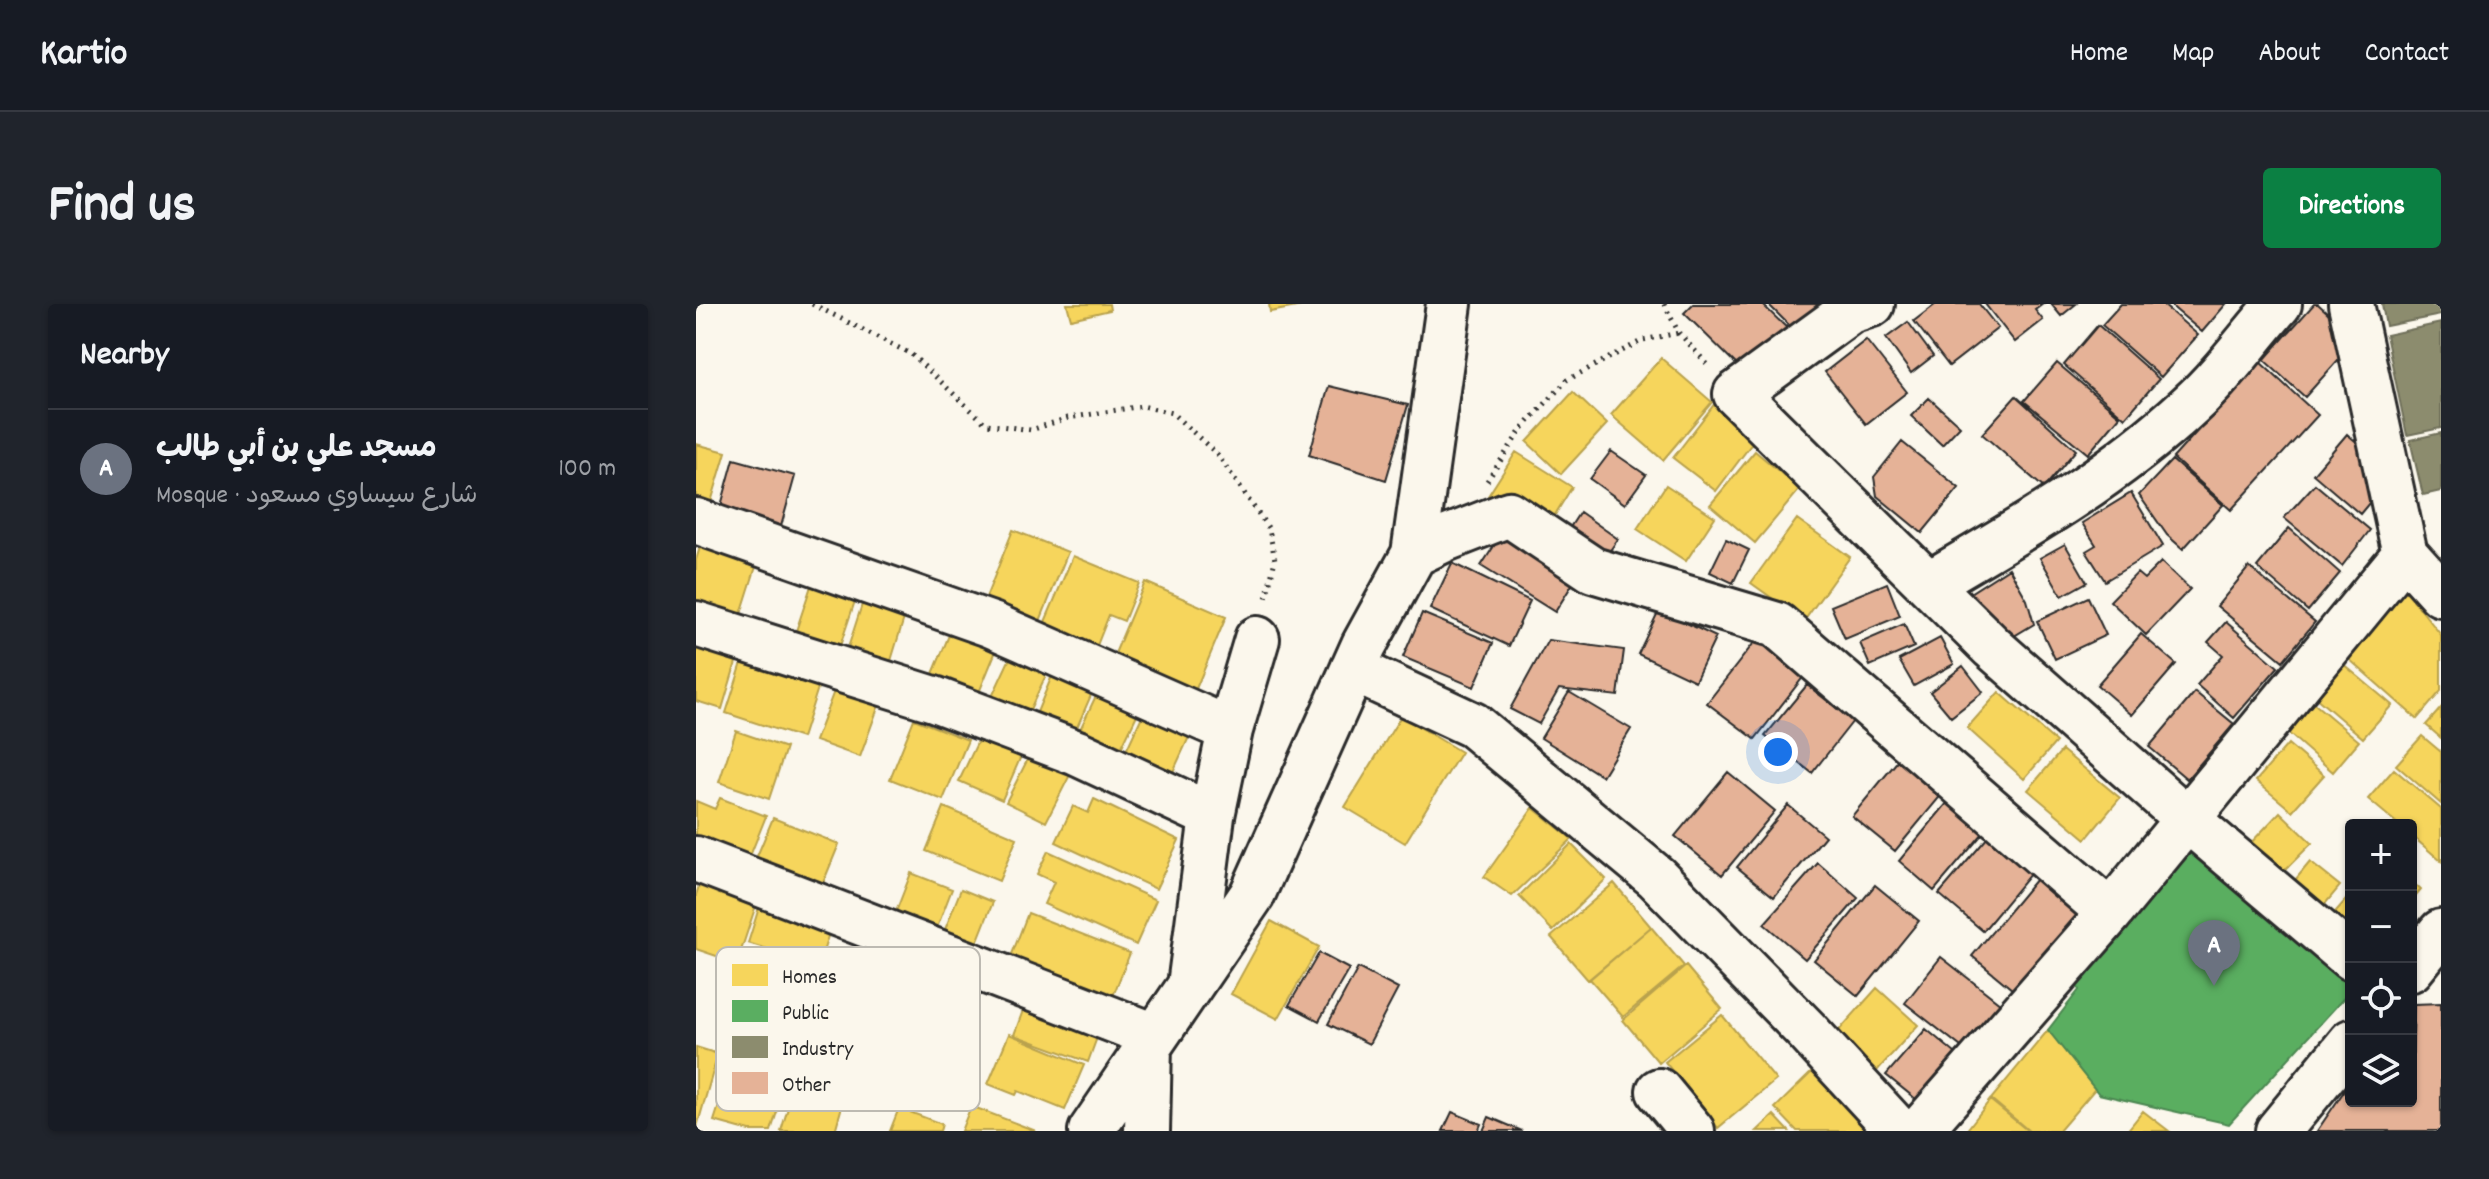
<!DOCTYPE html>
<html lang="en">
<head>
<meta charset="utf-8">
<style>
	:root { --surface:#171b24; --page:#20242c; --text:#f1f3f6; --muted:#9ea1a6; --line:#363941; --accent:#0b8043 }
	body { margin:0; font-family:Dekko,"Playpen Sans Arabic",sans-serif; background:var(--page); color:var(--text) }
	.controls { position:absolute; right:24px; bottom:24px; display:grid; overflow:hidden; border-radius:8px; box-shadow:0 2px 6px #0004 }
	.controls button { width:72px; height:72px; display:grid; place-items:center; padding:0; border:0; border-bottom:2px solid var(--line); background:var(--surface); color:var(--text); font:40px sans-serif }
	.you { position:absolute; left:1082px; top:448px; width:28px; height:28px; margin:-20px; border:6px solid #fff; border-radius:50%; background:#1a73e8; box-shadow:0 0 0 12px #1a73e833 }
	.badge { display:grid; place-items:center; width:52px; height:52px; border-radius:50%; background:var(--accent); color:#fff; font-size:26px; font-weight:700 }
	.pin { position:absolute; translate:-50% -66px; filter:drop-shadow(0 2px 4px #0008) }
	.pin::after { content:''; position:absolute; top:42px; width:28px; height:24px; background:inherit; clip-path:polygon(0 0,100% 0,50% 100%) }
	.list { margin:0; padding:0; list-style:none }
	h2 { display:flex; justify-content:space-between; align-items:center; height:104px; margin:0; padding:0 32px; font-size:34px }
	h2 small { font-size:26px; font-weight:400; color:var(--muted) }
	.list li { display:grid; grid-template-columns:52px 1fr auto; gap:24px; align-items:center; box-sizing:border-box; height:120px; padding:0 32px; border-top:2px solid var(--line) }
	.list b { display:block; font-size:30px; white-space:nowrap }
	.list p { margin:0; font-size:26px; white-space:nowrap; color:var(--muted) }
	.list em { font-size:26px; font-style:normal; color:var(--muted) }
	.icon { flex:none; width:44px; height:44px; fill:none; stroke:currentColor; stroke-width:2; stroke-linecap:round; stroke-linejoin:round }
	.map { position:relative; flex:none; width:1745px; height:827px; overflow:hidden; border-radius:8px }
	header { display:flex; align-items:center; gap:48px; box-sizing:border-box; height:112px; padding:0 40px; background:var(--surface); border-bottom:2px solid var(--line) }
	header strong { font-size:38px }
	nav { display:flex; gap:44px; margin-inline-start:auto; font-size:28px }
	.intro { display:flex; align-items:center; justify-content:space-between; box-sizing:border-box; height:192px; padding:0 48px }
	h1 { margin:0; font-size:56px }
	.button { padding:20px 36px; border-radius:8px; background:var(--accent); color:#fff; font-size:28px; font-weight:700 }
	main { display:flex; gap:48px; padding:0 48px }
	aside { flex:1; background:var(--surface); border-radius:8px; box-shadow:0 2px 6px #0004 }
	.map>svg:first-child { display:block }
	.homes { fill:#f6d55c; stroke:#b9a24d; stroke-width:2 }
	.public { fill:#5aae61; stroke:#4c8751; stroke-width:2 }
	.industry { fill:#8c8c6e; stroke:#6f6f5a; stroke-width:2 }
	.building { fill:#e5b297; stroke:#2b2b2b; stroke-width:2 }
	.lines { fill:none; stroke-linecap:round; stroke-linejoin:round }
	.minor-casing { stroke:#2b2b2b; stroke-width:50 }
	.path { stroke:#2b2b2b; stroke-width:5; stroke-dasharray:2 6; stroke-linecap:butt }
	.minor { stroke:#fbf7ec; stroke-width:44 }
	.key { fill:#fbf7ec; stroke:#bdbab2; stroke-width:2 }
	.key-label { font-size:22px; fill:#2b2b2b }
</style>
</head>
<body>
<header>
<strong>Kartio</strong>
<nav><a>Home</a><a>Map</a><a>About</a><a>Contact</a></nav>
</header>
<div class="intro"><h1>Find us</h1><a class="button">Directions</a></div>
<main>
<aside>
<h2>Nearby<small></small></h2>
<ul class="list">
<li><span class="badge" style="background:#6b7280">A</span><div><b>مسجد علي بن أبي طالب</b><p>Mosque · شارع سيساوي مسعود</p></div><em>100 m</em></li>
</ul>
</aside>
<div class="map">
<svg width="1745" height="827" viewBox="0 0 1745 827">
	<rect width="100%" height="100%" fill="#fbf7ec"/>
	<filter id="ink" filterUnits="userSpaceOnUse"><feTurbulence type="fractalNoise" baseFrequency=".0125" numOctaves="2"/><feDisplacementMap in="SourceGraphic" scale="16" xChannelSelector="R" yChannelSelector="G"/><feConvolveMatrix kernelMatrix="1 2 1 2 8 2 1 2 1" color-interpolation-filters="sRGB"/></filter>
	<g filter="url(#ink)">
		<path class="homes" d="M371 0H413L414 6 375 15Z
			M573 0H616L574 8Z
			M965 54 1016 98 967 156 915 111Z
			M877 88 911 120 865 170 831 138Z
			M1020 98 1063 130 1020 187 977 154Z
			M0 140 30 148 13 205 0 201Z
			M1059 147 1104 185 1059 239 1014 201Z
			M820 148 876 183 849 227 792 192Z
			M970 181 1019 213 990 257 941 225Z
			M1101 215 1154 253 1108 317 1055 279Z
			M317 226 372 248 342 322 287 301Z
			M6 237 63 253 45 310 0 296V256Z
			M377 252 443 279 428 317 413 311 396 354 343 332Z
			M119 270 163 285 143 345 99 330Z
			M1702 277 1745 331V387L1721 415 1645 348Z
			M449 278 530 313 497 392 415 359Z
			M170 288 212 301 194 360 151 347Z
			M258 319 304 337 280 396 234 377Z
			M0 325 46 338 26 405 0 397Z
			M321 339 357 356 330 414 294 397Z
			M52 340 128 365 106 434 30 409Z
			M1640 354 1696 401 1667 434 1612 387Z
			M362 357 402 375 376 435 337 418Z
			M406 379 447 398 420 455 379 436Z
			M140 382 184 398 164 453 119 437Z
			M1303 388 1360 438 1328 475 1271 424Z
			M1608 391 1663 437 1637 468 1583 421Z
			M452 399 499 420 471 481 424 460Z
			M1745 404V434L1730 421Z
			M705 412 765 448 709 539 649 503Z
			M218 415 272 436 247 496 194 475Z
			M291 418 332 436 306 496 263 477Z
			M40 427 90 444 73 495 23 478Z
			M1726 432 1745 448V500L1700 461Z
			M1592 440 1628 471 1596 507 1560 477Z
			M339 441 379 461 350 518 310 498Z
			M1366 446 1424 494 1390 535 1332 486Z
			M1698 465 1745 505V557L1715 531V521H1703L1672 495Z
			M24 494 70 512 52 557 0 537V497L19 505Z
			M398 495 483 536 460 585 360 538 377 502 392 509Z
			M248 503 321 534 303 577 230 547Z
			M837 504 876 535 816 592 788 573Z
			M1584 508 1616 539 1582 573 1551 543Z
			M77 514 143 540 125 584 59 557Z
			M875 540 910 575 857 627 823 592Z
			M352 547 460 596 440 641 348 600 358 578 341 570Z
			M1614 558 1644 582 1624 606 1594 582Z
			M215 569 256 585 239 629 198 613Z
			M7 570 64 589 41 659 0 645V591Z
			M1715 577 1725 586 1715 598Z
			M918 579 955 623 892 676 855 633Z
			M265 585 297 598 278 646 246 633Z
			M1655 590V632L1634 614Z
			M66 594 137 616 123 661 52 639Z
			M332 609 434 649 415 697 313 658Z
			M575 617 623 643 582 715 535 690Z
			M955 623 988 662 927 713 894 675Z
			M990 662 1026 705 963 759 927 716Z
			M1181 684 1222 721 1179 769 1138 732Z
			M333 690 407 717 392 758 318 731Z
			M1026 711 1080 776 1022 824 969 758Z
			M1352 726 1399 785 1363 827H1333L1295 795Z
			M313 730 388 761 369 806 322 787 320 791 292 780Z
			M0 743 22 750 1 823H0Z
			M40 749 94 766 75 827H54L18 817Z
			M1120 764 1178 827H1101L1079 804Z
			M103 767 152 781 139 827H85Z
			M1294 796 1332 827H1270Z
			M275 802 340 827H265Z
			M203 804 246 820 244 827H194Z
			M1447 807 1473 827H1431Z
			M1078 811 1093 827H1061Z"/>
		<path class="public" d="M1492 543 1655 679V686L1533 820 1403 790 1352 726 1383 686 1376 672Z"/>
		<path class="industry" d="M1686 0H1744L1745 11 1690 22Z
			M1745 19V124L1711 131 1690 31Z
			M1745 129V187L1727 191 1714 136Z"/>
		<path class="building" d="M997 0H1066L1094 27 1050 70 988 9Z
			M1072 0H1124L1098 26Z
			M1240 0H1283L1302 24 1253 62 1218 17Z
			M1289 0H1347L1339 6 1347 16 1319 38Z
			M1355 0H1380L1365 12Z
			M1425 0H1466L1502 31 1465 73 1406 21Z
			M1473 0H1530L1506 28Z
			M1618 0H1622L1645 21 1651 46 1609 93 1568 56Z
			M1212 18 1237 52 1215 69 1190 34Z
			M1402 21 1463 75 1429 114 1368 61Z
			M1170 36 1211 88 1170 120 1129 68Z
			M1564 58 1622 111 1535 206 1477 154Z
			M1361 59 1424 112 1392 150 1328 97Z
			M633 82 712 101 690 176 613 151Z
			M1320 92 1380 146 1348 184 1286 130Z
			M1233 94 1264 122 1246 141 1215 112Z
			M1651 130 1678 153 1688 181 1664 210 1617 170Z
			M1206 138 1263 184 1226 229 1181 192 1178 173Z
			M915 147 950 171 929 200 894 175Z
			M38 155 99 172 84 226 23 209Z
			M1476 156 1527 201 1487 245 1471 231 1443 191Z
			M1619 180 1674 226 1646 262 1588 214Z
			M1435 189 1467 242 1409 277 1390 247 1400 241 1386 219Z
			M884 208 922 235 908 255 871 228Z
			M811 222 884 268 859 308 785 262Z
			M1593 224 1644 269 1612 307 1561 263Z
			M1030 235 1053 246 1037 279 1014 268Z
			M1369 240 1391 278 1366 292 1344 254Z
			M1465 258 1494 285 1450 331 1414 297 1441 269 1448 275Z
			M756 259 834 297 813 342 734 305Z
			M1553 263 1619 318 1587 357 1521 302Z
			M1313 264 1331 296 1338 320 1318 332 1299 318 1274 289Z
			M1191 279 1204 312 1149 335 1135 302Z
			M1392 293 1410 331 1359 355 1341 317Z
			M963 306 1020 333 999 377 942 350Z
			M726 309 797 339 778 383 707 353Z
			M1530 318 1582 363 1538 414 1501 381 1527 351 1512 338Z
			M1208 320 1218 343 1174 362 1164 339Z
			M1445 330 1480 360 1436 411 1401 381Z
			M1244 334 1258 360 1218 382 1203 356Z
			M1061 335 1108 372 1059 435 1011 399Z
			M852 336 928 346 922 392 863 385 843 420 814 405Z
			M1267 362 1287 388 1255 413 1234 388Z
			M1111 381 1157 417 1116 469 1069 432Z
			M873 388 935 425 906 472 845 434Z
			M1499 388 1538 420 1491 475 1453 443Z
			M1204 454 1247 489 1199 547 1156 512Z
			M1032 468 1079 507 1026 571 979 532Z
			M1252 498 1288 528 1238 587 1203 557Z
			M1092 501 1129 532 1078 593 1041 563Z
			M1292 533 1335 569 1287 627 1243 590Z
			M1122 559 1162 594 1109 655 1068 620Z
			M1340 575 1385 613 1322 690 1276 652Z
			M1179 581 1223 617 1162 692 1118 656Z
			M623 649 653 665 623 717 593 701Z
			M1245 653 1305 700 1269 746 1209 699Z
			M662 664 702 685 673 740 632 720Z
			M1745 699V827H1621L1655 777V797H1715L1718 700Z
			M1230 725 1265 754 1226 800 1190 771Z
			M756 808 785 820 782 827H747Z
			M793 813 826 827H787Z"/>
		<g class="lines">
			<defs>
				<path id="minor" d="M1176 0 1154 7 1040 90 1296 343 1491 515 1655 654
					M1655 0 1709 250 1745 290
					M0 217 296 321 534 426
					M718 250 749 235 813 210 897 266 1081 321 1414 609
					M1234 279C1326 225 1416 174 1494 101 1527 71 1554 33 1583 0
					M0 320 238 395 381 449 516 512
					M657 365 777 421 960 573 1110 726 1203 827
					M0 555 459 732
					M1715 665 1745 628
					M495 674 516 512 534 426 561 335
					M963 787 996 827
					M395 827 556 591 668 341 718 250 753 0
					M451 827 453 741
					M1223 827 1414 609 1709 250
					M1582 827 1655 738"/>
			</defs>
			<use href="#minor" class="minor-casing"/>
			<path class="path" d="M116 0 215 50 290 120 335 126 372 114 446 102 476 109 522 151 573 225 579 256 569 299
				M968 0 983 29 1014 63
				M791 177 825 126 871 76 947 36 983 29"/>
			<use href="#minor" class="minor"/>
		</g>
	</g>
	<rect x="20" y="643" width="264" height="164" rx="12" class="key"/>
	<rect x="36" y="660" width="36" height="22" fill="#f6d55c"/>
	<rect x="36" y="696" width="36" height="22" fill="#5aae61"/>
	<rect x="36" y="732" width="36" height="22" fill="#8c8c6e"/>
	<rect x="36" y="768" width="36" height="22" fill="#e5b297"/>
	<g class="key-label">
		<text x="86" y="679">Homes</text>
		<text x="86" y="715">Public</text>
		<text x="86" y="751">Industry</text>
		<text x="86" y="787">Other</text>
	</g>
</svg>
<div class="controls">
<button>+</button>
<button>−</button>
<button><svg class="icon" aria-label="locate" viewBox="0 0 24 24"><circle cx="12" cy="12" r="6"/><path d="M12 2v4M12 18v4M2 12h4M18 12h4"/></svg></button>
<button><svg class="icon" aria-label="layers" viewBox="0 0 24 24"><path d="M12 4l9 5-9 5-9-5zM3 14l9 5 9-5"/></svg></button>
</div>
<div class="you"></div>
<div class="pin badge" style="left:1518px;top:682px;background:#6b7280">A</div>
</div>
</main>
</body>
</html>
